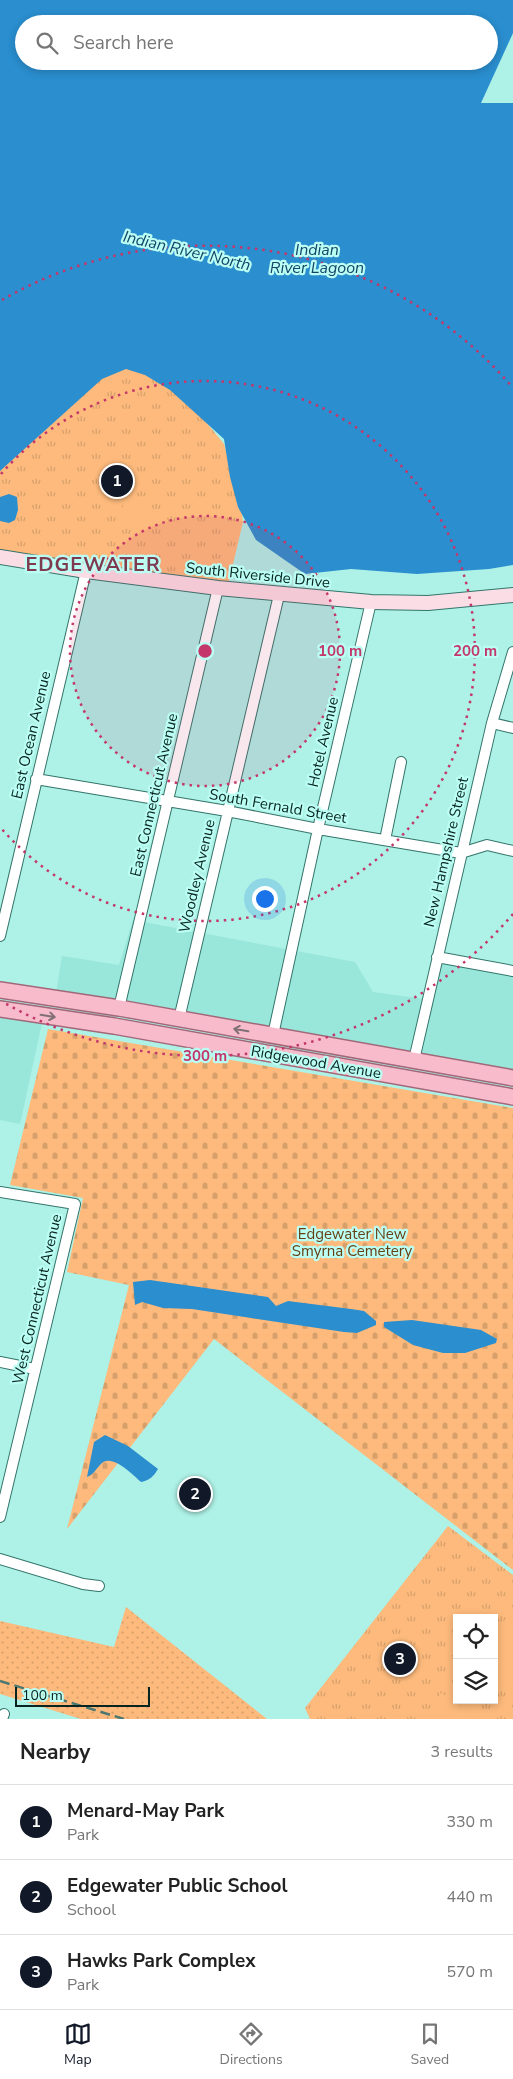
<!DOCTYPE html>
<html lang="en">
<head>
<meta charset="utf-8">
<style>
	:root { --surface:#fff; --page:#f2f2f2; --text:#222; --muted:#767676; --line:#e0e0e0; --accent:#111827 }
	body { margin:0; font-family:"Nunito Sans",sans-serif; background:var(--page); color:var(--text) }
	.controls { position:absolute; right:15px; bottom:15px; display:grid; overflow:hidden; border-radius:0px; box-shadow:0 2px 8px #0003 }
	.controls button { width:45px; height:45px; display:grid; place-items:center; padding:0; border:0; border-bottom:1px solid var(--line); background:var(--surface); color:var(--text); font:25px sans-serif }
	.scale { position:absolute; left:15px; bottom:12px; width:135px; box-sizing:border-box; padding-left:5px; border:2px solid #082420; border-top:0; font-size:14px; line-height:18px; white-space:nowrap; color:#082420; -webkit-text-stroke:4px #bbfef3; paint-order:stroke }
	.you { position:absolute; left:264px; top:898px; width:18px; height:18px; margin:-12px; border:4px solid #fff; border-radius:50%; background:#1a73e8; box-shadow:0 0 0 8px #1a73e833 }
	.badge { display:grid; place-items:center; width:32px; height:32px; border-radius:50%; background:var(--accent); color:#fff; font-size:16px; font-weight:700 }
	.pin { position:absolute; translate:-50% -50%; border:2px solid #fff; box-shadow:0 1px 5px #0006 }
	.list { margin:0; padding:0; list-style:none }
	h2 { display:flex; justify-content:space-between; align-items:center; height:65px; margin:0; padding:0 20px; font-size:21px }
	h2 small { font-size:16px; font-weight:400; color:var(--muted) }
	.list li { display:grid; grid-template-columns:32px 1fr auto; gap:15px; align-items:center; box-sizing:border-box; height:75px; padding:0 20px; border-top:1px solid var(--line) }
	.list b { display:block; font-size:19px; white-space:nowrap }
	.list p { margin:0; font-size:16px; white-space:nowrap; color:var(--muted) }
	.list em { font-size:16px; font-style:normal; color:var(--muted) }
	.icon { flex:none; width:28px; height:28px; fill:none; stroke:currentColor; stroke-width:2; stroke-linecap:round; stroke-linejoin:round }
	.map { position:relative; flex:none; width:513px; height:1719px; overflow:hidden }
	.search { position:absolute; background:var(--surface); box-shadow:0 2px 8px #0003; left:15px; right:15px; top:15px; height:55px; display:flex; align-items:center; gap:12px; box-sizing:border-box; padding:0 18px; border-radius:28px; color:var(--muted); font-size:19px }
	.sheet { height:290px; background:var(--surface) }
	nav { display:flex; justify-content:space-around; align-items:center; box-sizing:border-box; height:70px; border-top:1px solid var(--line); background:var(--surface); font-size:14px; color:var(--muted) }
	nav a { display:grid; justify-items:center; gap:2px }
	nav .on { color:var(--accent) }
	.map>svg:first-child { display:block }
	.built { fill:#99e6da }
	.grass { fill:url(#grass-dots) }
	.cemetery { fill:url(#cemetery-stones) }
	.park { fill:url(#park-tufts); fill-rule:evenodd }
	.pitch { fill:#fdba7c }
	.water { fill:#2a8ecf; fill-rule:evenodd }
	.lines { fill:none; stroke-linecap:round; stroke-linejoin:round }
	.street-casing { stroke:#33756b; stroke-width:12 }
	.secondary-casing { stroke:#33756b; stroke-width:16 }
	.primary-casing { stroke:#a16879; stroke-width:18 }
	.street { stroke:#fff; stroke-width:10 }
	.secondary { stroke:#fbdde5; stroke-width:14 }
	.primary { stroke:#f8bbcb; stroke-width:15 }
	.rail { stroke:#4c7871; stroke-width:2.5; stroke-dasharray:10 5; stroke-linecap:butt }
	.oneway { stroke:#807076 }
	.ring { fill:none; stroke:#c3376a; stroke-width:2.5; stroke-dasharray:2.5 5 }
	.labels { text-anchor:middle; stroke-width:4.5; stroke-linejoin:round; paint-order:stroke }
	.street-label { font-size:15px; fill:#082420; stroke:#bbfef3 }
	.park-label { font-size:15px; fill:#653e14; stroke:#bbfef3 }
	.water-label { font-size:16px; font-style:italic; fill:#144669; stroke:#bbfef3 }
	.district-label { font-size:20px; font-weight:bold; letter-spacing:1px; fill:#803a4f; stroke:#bbfef3 }
	.centre { fill:#c3376a; stroke:#bbfef3; stroke-width:2.5 }
	.ring-label { font-size:15px; text-anchor:middle; font-weight:bold; fill:#c3376a; stroke:#bbfef3; stroke-width:4.5; stroke-linejoin:round; paint-order:stroke }
</style>
</head>
<body>
<div class="map">
<svg width="513" height="1719" viewBox="0 0 513 1719">
	<defs>
		<pattern id="grass-dots" width="8" height="8" patternUnits="userSpaceOnUse" patternTransform="scale(1.25)"><rect width="8" height="8" fill="#fdba7c"/><path d="M2 2h.1M6 6h.1" fill="none" stroke="#d7a06b" stroke-width="1.8" stroke-linecap="round"/></pattern>
		<pattern id="cemetery-stones" width="16" height="16" patternUnits="userSpaceOnUse" patternTransform="scale(1.25)"><rect width="16" height="16" fill="#fdba7c"/><path d="M2 7V4a2 2 0 0 1 4 0v3zM10 15v-3a2 2 0 0 1 4 0v3z" fill="#d7a06b"/></pattern>
		<pattern id="park-tufts" width="24" height="20" patternUnits="userSpaceOnUse" patternTransform="scale(1.25)"><rect width="24" height="20" fill="#fdba7c"/><path d="M3 7l-1-3M5 7V3M7 7l1-3M15 17l-1-3M17 17v-4M19 17l1-3" fill="none" stroke="#d7a06b"/></pattern>
	</defs>
	<rect width="100%" height="100%" fill="#aef1e6"/>
	<path class="built" d="M133 920 355 962 373 992 423 999 433 958 513 972V1073L56 994 62 956 119 965Z
		M0 1017 42 1023 20 1124 0 1120Z"/>
	<path class="grass" d="M126 1607 267 1719H81L0 1694V1621L114 1647Z"/>
	<path class="cemetery" d="M48 1029 513 1108V1570L214 1339 67 1529 129 1285 67 1272 83 1198 10 1185Z"/>
	<path class="park" d="M71 350 170 378 224 444 240 500 243 522 228 585 0 552V462Z
		M448 1526 513 1575V1719H310L305 1708ZM457 1618H494V1700H457Z"/>
	<path class="pitch" d="M125 500 157 510 151 530 119 520Z
		M507 1617 513 1621V1691L494 1676V1633Z
		M441 1693 480 1719H424Z"/>
	<path class="water" d="M0 0H513V33L481 103H513V565L489 569 417 574 351 569 305 574 256 540 238 507 230 477 224 439 170 390 145 375 126 369 102 379 0 471ZM24 24H489V61H24Z
		M9 494 17 497 18 510 15 520 9 523 0 521V497Z
		M150 1280 268 1297 276 1306 288 1301 351 1309 364 1311 376 1321V1325L357 1333 344 1332 192 1309 163 1308 142 1302 135 1305 133 1282Z
		M412 1320 481 1330 497 1339 496 1343 465 1353H443L413 1345 384 1327V1322Z
		M105 1435 128 1446 158 1469C153 1477 150 1480 141 1482 133 1475 113 1454 102 1463 96 1468 95 1474 87 1477L94 1442Z"/>
	<g class="lines">
		<defs>
			<path id="street" d="M492 723 513 728
				M36 779 227 811 318 829 461 853 487 845 513 851
				M385 840 401 762
				M0 936 86 571
				M437 957 513 971
				M119 1008 218 588
				M179 1019 279 595
				M273 1035 318 829 371 602
				M414 1060 492 723 513 652
				M0 1192 75 1204 0 1517
				M0 1362 35 1369
				M0 1559 83 1584 99 1586
				M2 1719 4 1714"/>
			<path id="secondary" d="M0 557 86 571 218 588 371 602 428 603 513 595"/>
			<path id="primary" d="M0 990 119 1008 513 1078
				M0 1009 114 1026 513 1097"/>
		</defs>
		<use href="#street" class="street-casing"/>
		<use href="#secondary" class="secondary-casing"/>
		<use href="#primary" class="primary-casing"/>
		<use href="#street" class="street"/>
		<use href="#secondary" class="secondary"/>
		<use href="#primary" class="primary"/>
		<path class="rail" d="M0 1681 124 1719"/>
	</g>
	<defs><path id="oneway-shaft" d="M-6 0H5M1.5-3L5.5 0L1.5 3" fill="none" stroke-width="1.6" stroke-linecap="round" stroke-linejoin="round" transform="scale(1.25)"/></defs>
	<g class="oneway">
		<use href="#oneway-shaft" transform="translate(48 1016) rotate(9)"/>
		<use href="#oneway-shaft" transform="translate(241 1030) rotate(-170)"/>
	</g>
	<circle cx="205" cy="651" r="135" fill="#c3376a" fill-opacity=".12"/>
	<g class="ring">
		<circle cx="205" cy="651" r="135"/>
		<path d="M1 474A270 270 0 1 1 1 828"/>
		<path d="M513 914A405 405 0 0 1 3 1002M2 300A405 405 0 0 1 513 388"/>
	</g>
	<g class="labels">
		<g class="street-label">
			<text transform="translate(258 575) rotate(6)" y="5">South Riverside Drive</text>
			<text transform="translate(31 735) rotate(-77)" y="5">East Ocean Avenue</text>
			<text transform="translate(323 742) rotate(-77)" y="5">Hotel Avenue</text>
			<text transform="translate(154 795) rotate(-77)" y="5">East Connecticut Avenue</text>
			<text transform="translate(278 806) rotate(10)" y="5">South Fernald Street</text>
			<text transform="translate(446 852) rotate(-77)" y="5">New Hampshire Street</text>
			<text transform="translate(197 876) rotate(-77)" y="5">Woodley Avenue</text>
			<text transform="translate(316 1062) rotate(10)" y="5">Ridgewood Avenue</text>
			<text transform="translate(37 1299) rotate(-77)" y="5">West Connecticut Avenue</text>
		</g>
		<g class="park-label">
			<text x="352" y="1239">Edgewater New<tspan x="352" dy="17">Smyrna Cemetery</tspan></text>
		</g>
		<g class="water-label">
			<text x="317" y="255">Indian<tspan x="317" dy="18">River Lagoon</tspan></text>
			<text transform="translate(187 250) rotate(13)" y="6">Indian River North</text>
		</g>
		<g class="district-label">
			<text x="93" y="571">EDGEWATER</text>
		</g>
	</g>
	<circle cx="205" cy="651" r="8" class="centre"/>
	<g class="ring-label">
		<text x="340" y="656">100 m</text>
		<text x="475" y="656">200 m</text>
		<text x="205" y="1061">300 m</text>
	</g>
</svg>
<div class="controls">
<button><svg class="icon" aria-label="locate" viewBox="0 0 24 24"><circle cx="12" cy="12" r="6"/><path d="M12 2v4M12 18v4M2 12h4M18 12h4"/></svg></button>
<button><svg class="icon" aria-label="layers" viewBox="0 0 24 24"><path d="M12 4l9 5-9 5-9-5zM3 14l9 5 9-5"/></svg></button>
</div>
<div class="scale">100 m</div>
<div class="you"></div>
<div class="pin badge" style="left:117px;top:481px">1</div>
<div class="pin badge" style="left:195px;top:1494px">2</div>
<div class="pin badge" style="left:400px;top:1659px">3</div>
<div class="search"><svg class="icon" aria-label="search" viewBox="0 0 24 24"><circle cx="10" cy="10" r="6"/><path d="M15 15l6 6"/></svg>Search here</div>
</div>
<section class="sheet">
<h2>Nearby<small>3 results</small></h2>
<ul class="list">
<li><span class="badge">1</span><div><b>Menard-May Park</b><p>Park</p></div><em>330 m</em></li>
<li><span class="badge">2</span><div><b>Edgewater Public School</b><p>School</p></div><em>440 m</em></li>
<li><span class="badge">3</span><div><b>Hawks Park Complex</b><p>Park</p></div><em>570 m</em></li>
</ul>
</section>
<nav>
<a class="on"><svg class="icon" aria-label="map" viewBox="0 0 24 24"><path d="M3 6l6-2 6 2 6-2v14l-6 2-6-2-6 2zM9 4v14M15 6v14"/></svg>Map</a>
<a><svg class="icon" aria-label="directions" viewBox="0 0 24 24"><path d="M12 3l9 9-9 9-9-9zM9 14v-3h6M13 9l2 2-2 2"/></svg>Directions</a>
<a><svg class="icon" aria-label="saved" viewBox="0 0 24 24"><path d="M7 4h10v16l-5-4-5 4z"/></svg>Saved</a>
</nav>
</body>
</html>
